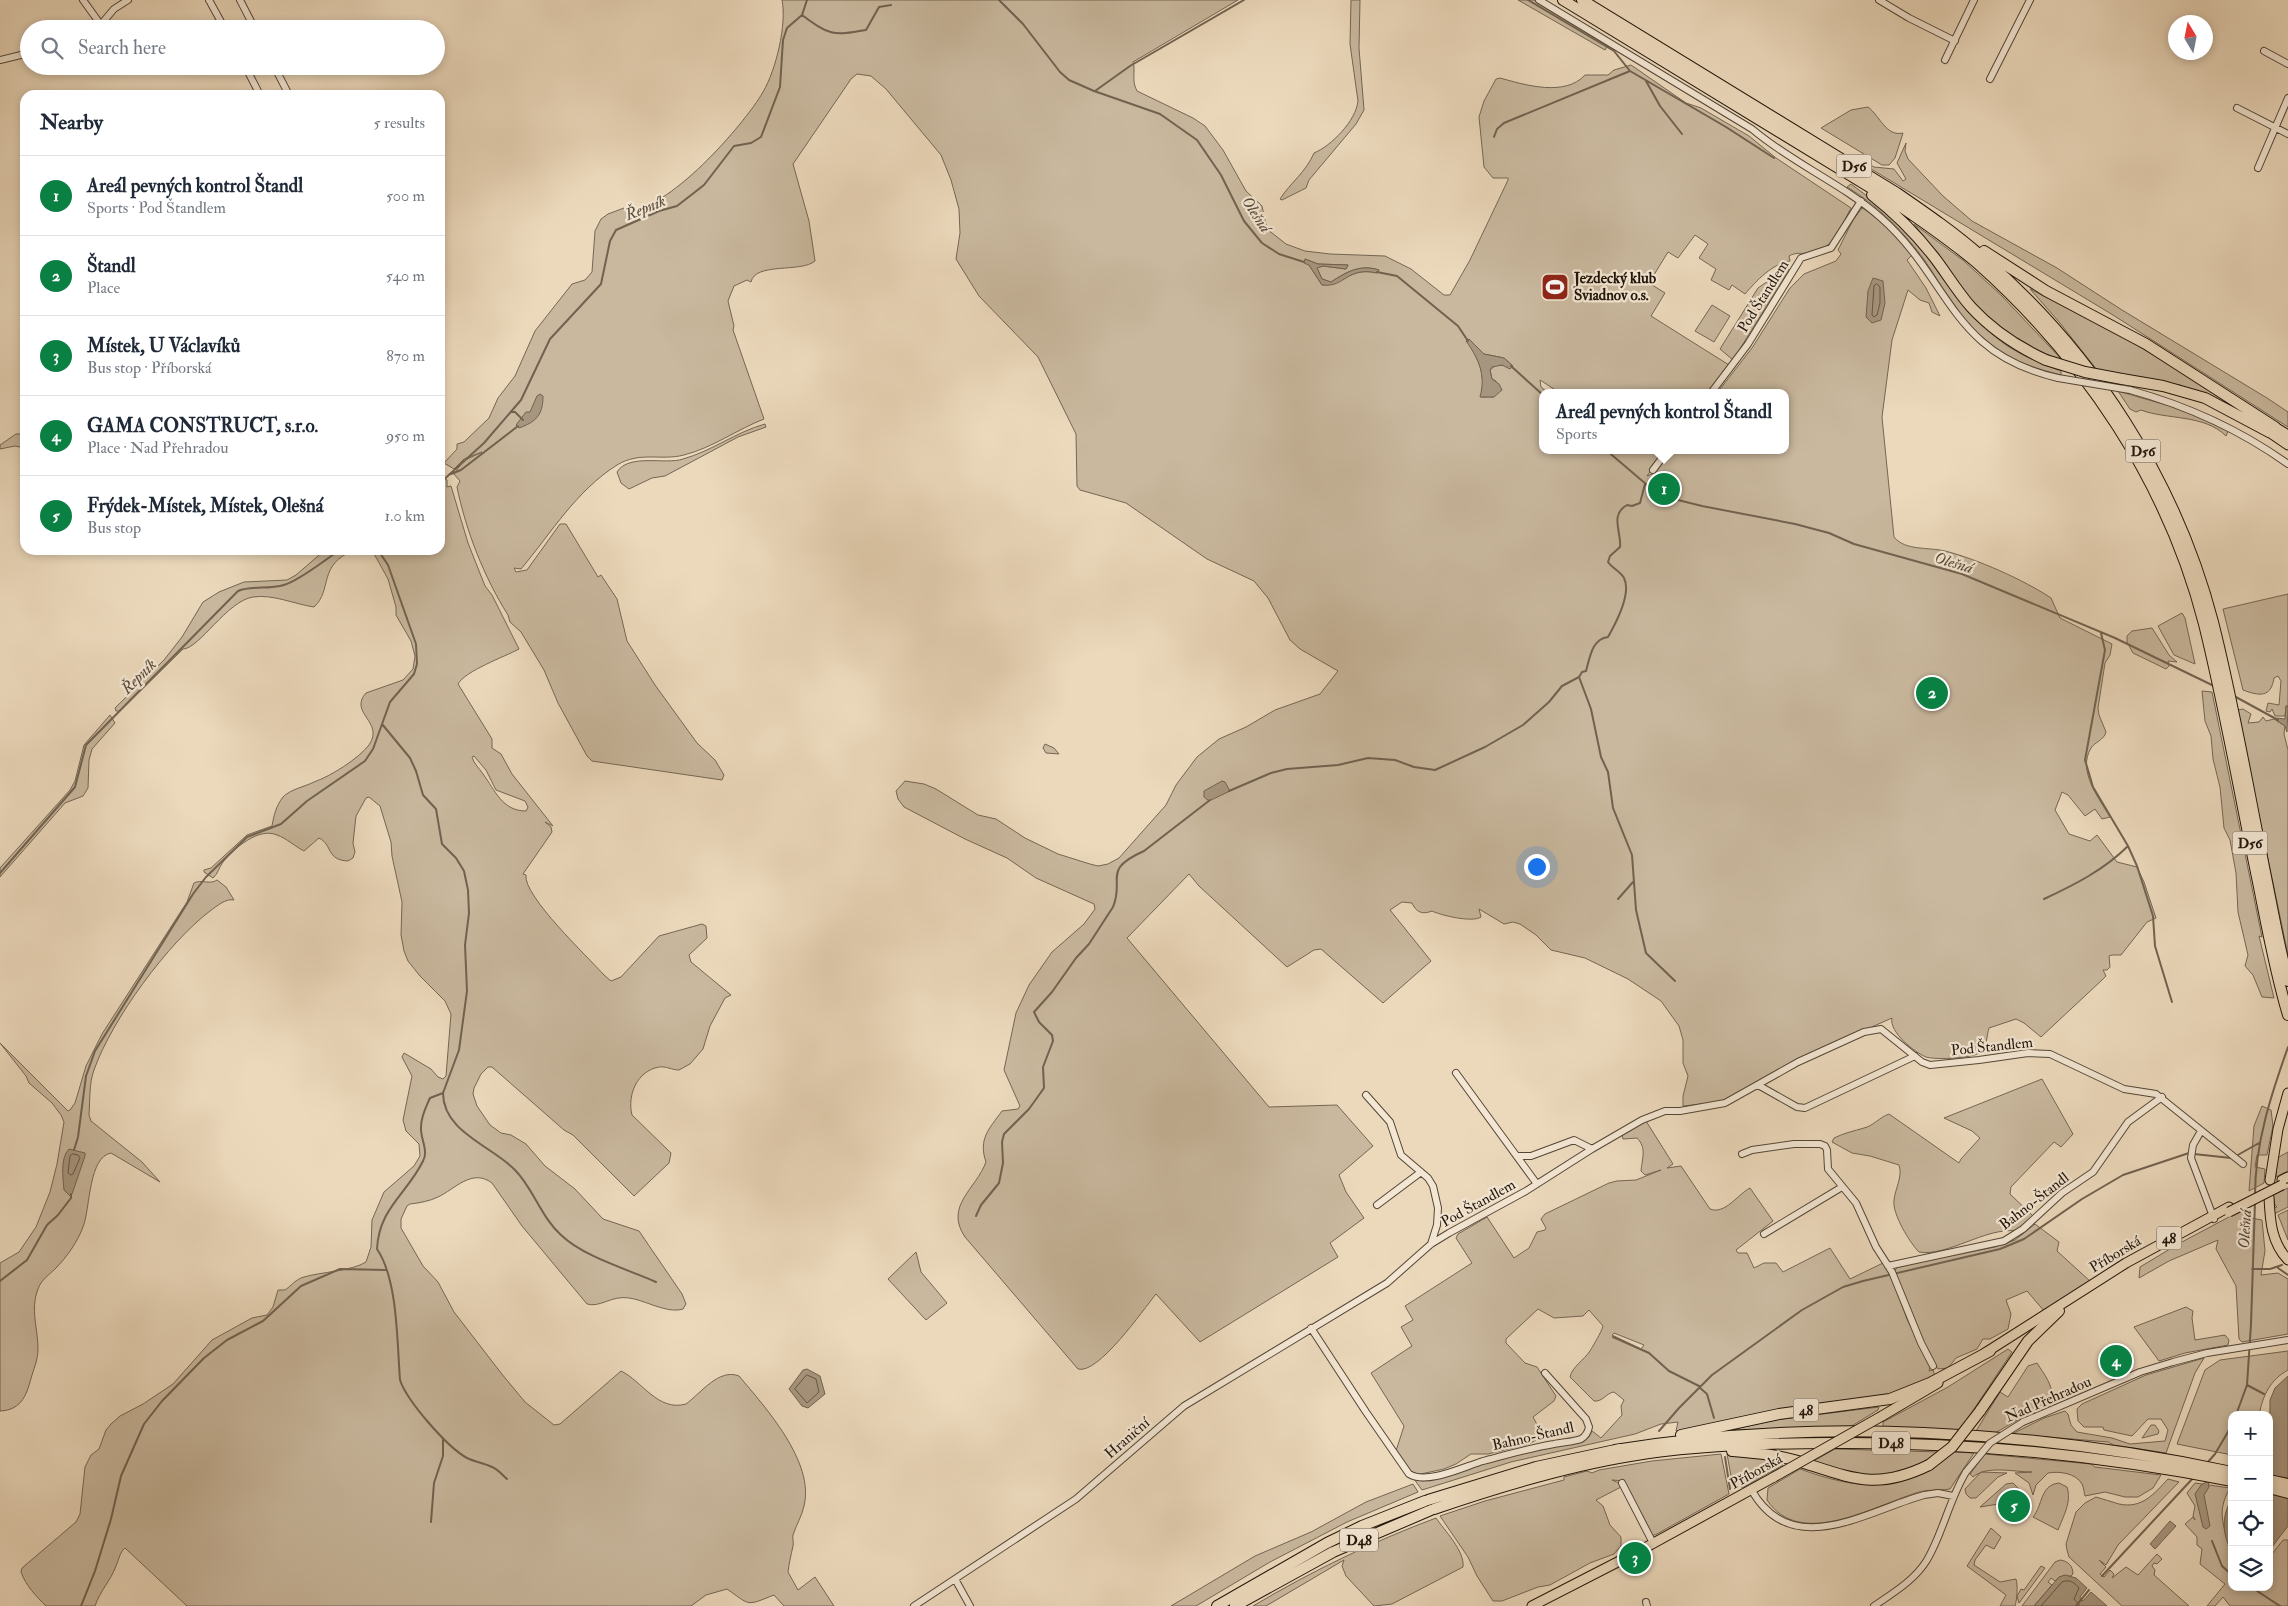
<!DOCTYPE html>
<html lang="en">
<head>
<meta charset="utf-8">
<style>
	:root { --surface:#fff; --page:#f6f6f7; --text:#1f2937; --muted:#747a83; --line:#e0e1e3; --accent:#0b8043 }
	body { margin:0; font-family:"IM FELL Double Pica",serif; background:var(--page); color:var(--text) }
	.controls { position:absolute; right:15px; bottom:15px; display:grid; overflow:hidden; border-radius:10px; box-shadow:0 2px 8px #0003 }
	.controls button { width:45px; height:45px; display:grid; place-items:center; padding:0; border:0; border-bottom:1px solid var(--line); background:var(--surface); color:var(--text); font:25px sans-serif }
	.compass { position:absolute; left:2168px; top:15px; width:45px; height:45px; border-radius:50%; background:var(--surface); box-shadow:0 2px 8px #0003; rotate:350deg }
	.you { position:absolute; left:1536px; top:866px; width:18px; height:18px; margin:-12px; border:4px solid #fff; border-radius:50%; background:#1a73e8; box-shadow:0 0 0 8px #1a73e833 }
	.badge { display:grid; place-items:center; width:32px; height:32px; border-radius:50%; background:var(--accent); color:#fff; font-size:16px; font-weight:700 }
	.pin { position:absolute; translate:-50% -50%; border:2px solid #fff; box-shadow:0 1px 5px #0006 }
	.popup { position:absolute; left:1539px; top:389px; width:250px; height:65px; box-sizing:border-box; display:grid; place-content:center; border-radius:10px; background:var(--surface); filter:drop-shadow(0 1px 4px #0005); font-size:16px; white-space:nowrap; color:var(--muted) }
	.popup b { font-size:19px; color:var(--text) }
	.popup::after { content:''; position:absolute; left:50%; top:100%; margin-left:-10px; border:10px solid transparent; border-top-color:var(--surface) }
	.list { margin:0; padding:0; list-style:none }
	h2 { display:flex; justify-content:space-between; align-items:center; height:65px; margin:0; padding:0 20px; font-size:21px }
	h2 small { font-size:16px; font-weight:400; color:var(--muted) }
	.list li { display:grid; grid-template-columns:32px 1fr auto; gap:15px; align-items:center; box-sizing:border-box; height:80px; padding:0 20px; border-top:1px solid var(--line) }
	.list b { display:block; font-size:19px; white-space:nowrap }
	.list p { margin:0; font-size:16px; white-space:nowrap; color:var(--muted) }
	.list em { font-size:16px; font-style:normal; color:var(--muted) }
	.icon { flex:none; width:28px; height:28px; fill:none; stroke:currentColor; stroke-width:2; stroke-linecap:round; stroke-linejoin:round }
	.map { position:relative; flex:none; width:2288px; height:1606px; overflow:hidden }
	.search { position:absolute; background:var(--surface); box-shadow:0 2px 8px #0003; left:20px; top:20px; width:425px; height:55px; display:flex; align-items:center; gap:12px; box-sizing:border-box; padding:0 18px; border-radius:28px; color:var(--muted); font-size:19px }
	.panel { position:absolute; background:var(--surface); box-shadow:0 2px 8px #0003; left:20px; top:90px; width:425px; height:465px; border-radius:15px }
	.map>svg:first-child { display:block }
	.green { fill:#c9b89e; stroke:#746654; fill-rule:evenodd }
	.water { fill:#a7967f; stroke:#716250 }
	.lines { fill:none; stroke-linecap:round; stroke-linejoin:round }
	.shore { stroke:#645644; stroke-width:1 }
	.stream { stroke:#716250; stroke-width:2 }
	.minor-casing { stroke:#534636; stroke-width:8 }
	.major-casing { stroke:#201509; stroke-width:11 }
	.highway-casing { stroke:#201509; stroke-width:12 }
	.minor { stroke:#f3e6d3; stroke-width:6 }
	.major { stroke:#ecd9bc; stroke-width:9 }
	.highway { stroke:#ecd9bc; stroke-width:10 }
	.minor-bridge-casing { stroke:#534636; stroke-width:8; stroke-linecap:butt }
	.major-bridge-casing { stroke:#201509; stroke-width:11; stroke-linecap:butt }
	.highway-bridge-casing { stroke:#201509; stroke-width:12; stroke-linecap:butt }
	.minor-bridge { stroke:#f3e6d3; stroke-width:6 }
	.major-bridge { stroke:#ecd9bc; stroke-width:9 }
	.highway-bridge { stroke:#ecd9bc; stroke-width:10 }
	.labels { text-anchor:middle; stroke-width:4.5; stroke-linejoin:round; paint-order:stroke }
	.shield { fill:#f3e6d3; stroke:#5f5446; stroke-width:1 }
	.shield-label { font-size:14px; font-weight:bold; fill:#201509 }
	.poi-label { font-size:15px; font-weight:bold; fill:#201509; stroke:#f3e6d3; text-anchor:start }
	.street-label { font-size:15px; fill:#201509; stroke:#f3e6d3 }
	.water-label { font-size:16px; font-style:italic; fill:#564938; stroke:#f3e6d3 }
</style>
</head>
<body>
<div class="map">
<svg width="2288" height="1606" viewBox="0 0 2288 1606">
	<rect width="100%" height="100%" fill="#ecd9bc"/>
	<filter id="stains"><feTurbulence type="fractalNoise" baseFrequency=".004" numOctaves="4"/><feColorMatrix values="0 0 0 0 .2 0 0 0 0 .09 0 0 0 0 .02 0 0 0 .5 -.17"/></filter>
	<radialGradient id="worn" r=".72"><stop offset=".6" stop-color="#630" stop-opacity="0"/><stop offset="1" stop-color="#630" stop-opacity=".3"/></radialGradient>
	<path class="green" d="M782 0H1238L1133 62C1136 72 1131 80 1137 91L1193 118 1205 126 1223 150 1246 191 1262 206 1267 229 1286 244 1305 251 1330 254 1385 256 1411 269 1444 295H1450L1470 260 1508 180V178H1493L1484 167 1479 117 1484 101 1496 79 1500 78C1525 85 1565 97 1585 75H1608L1614 70 1631 65 1686 103 1701 108 1749 136 1776 158 1851 208C1839 230 1836 248 1808 253 1800 254 1796 252 1789 256L1790 261C1772 264 1757 280 1745 294L1732 285 1729 290 1711 280 1716 269 1699 258 1708 244 1695 235 1678 258 1668 252 1649 283 1665 293 1651 316 1729 365 1708 393H1560L1540 380 1541 387 1548 393H1543V450H1665L1647 476 1654 473 1672 450H1785V393H1717L1752 348 1790 288 1804 274 1836 261 1841 254 1838 250 1853 220 1862 208C1882 216 1898 240 1912 255L1907 260 1926 288 1940 316 1932 312 1929 303 1920 300 1908 290 1892 340 1882 417 1894 537C1905 551 1929 547 1945 551 1977 559 2024 580 2051 598L2060 618 2112 644 2110 655 2105 663 2098 708 2099 715 2106 732C2104 740 2095 742 2091 748 2077 771 2099 798 2110 817L2102 819 2095 809 2085 816 2068 795 2062 792 2055 810 2069 834 2090 841 2097 835 2117 862 2137 867 2144 882 2156 918 2147 922 2121 955H2112L2109 956 2110 967 2107 970H2103L2106 976 2102 980 2041 1037 2024 1023 2016 1019 1989 1028C1987 1034 1987 1044 1983 1050 1978 1059 1935 1060 1926 1057 1914 1052 1889 1032 1892 1018L1804 1057 1728 1101 1683 1106V1096L1688 1076 1683 1063V1040L1679 1026 1661 1001 1628 979 1585 958 1551 950 1536 935 1520 924 1513 922 1504 924 1479 909 1481 917C1472 923 1440 915 1432 911 1422 915 1416 912 1412 903L1402 902 1390 910 1431 961 1383 1003 1321 949 1314 950 1287 967 1199 886 1189 874 1127 938 1269 1107 1337 1105 1373 1146 1339 1175 1346 1192 1364 1218 1330 1243 1338 1257 1200 1342 1156 1294C1143 1310 1098 1375 1078 1369L965 1237C944 1206 976 1189 986 1162 978 1139 989 1129 1002 1111L1018 1109 1020 1106 1004 1070 1016 1013 1029 985 1052 952 1084 924 1095 909 1094 904 1036 878 1007 858 965 839 904 807 898 799 896 791 905 781 924 784 936 789 978 815 996 819 1025 838 1058 854 1090 864 1098 866 1108 864 1119 858 1166 805 1176 785 1197 757 1219 739 1246 727 1275 710 1320 694 1338 671 1300 649 1290 640 1268 598 1254 581 1207 559 1126 503 1080 490 1077 486 1076 434 1038 357 979 296 956 259 960 233 959 209 951 180 941 155 886 89 871 76 857 74 851 79 793 164 809 221 815 261C801 273 755 262 751 282L747 280 734 286 728 301 734 326 733 330 764 419C738 429 712 448 684 455 661 461 640 451 617 465 576 491 552 532 521 569L514 568 516 572 527 570 560 524H566L598 577 601 575 617 599 627 641 655 685 697 743 715 760 724 775 722 780 592 761 587 756 558 703 544 670 521 632 510 622 508 615C484 577 466 531 457 487L460 481 454 474 463 461 482 452 464 459 454 469 444 463 457 449V444L464 442 489 418 498 398 515 376 535 331 572 284 585 280 592 272 595 231 601 219 608 214 624 208 626 210C666 214 744 125 763 92 776 70 787 24 782 0ZM1305 259 1318 264 1348 265 1346 269 1323 266 1317 268 1322 279 1331 282C1346 272 1360 264 1379 270L1377 273C1351 267 1346 283 1322 285ZM1469 340 1484 354 1504 358 1513 366 1496 365 1490 370 1492 379 1496 381 1494 397H1481C1486 375 1479 360 1467 341Z
		M1351 0H1360L1359 48 1364 110 1356 124 1309 180 1306 188 1282 200 1280 199C1291 182 1306 172 1314 153 1331 146 1356 121 1358 101L1350 44Z
		M1518 0H1534L1608 45 1605 50Z
		M1868 107C1880 116 1886 137 1903 133L1895 158 1889 165H1882L1821 128 1851 110Z
		M1906 143 1905 151 1908 159 1943 196 1972 221 2057 268 2122 310 2267 398 2288 412V427L2113 315 1853 158 1855 155 1874 167 1894 169 1903 181 1906 179 1897 163Z
		M1851 184C1868 197 1886 209 1901 224 1937 260 1965 316 2006 345 2023 356 2042 364 2061 371V375C2009 365 1977 339 1948 297 1939 284 1932 270 1923 258 1902 230 1877 205 1847 187Z
		M1914 224 1964 261 2002 296 2064 362C2028 349 1993 328 1969 299 1949 275 1934 248 1914 224Z
		M1787 268 1789 270 1733 360 1720 349 1758 288Z
		M2030 289 2112 330 2224 398 2232 406 2180 385 2097 370 2060 323Z
		M1712 305 1730 316 1714 342 1695 331Z
		M2118 391 2173 407 2229 429 2226 436C2204 414 2167 420 2141 410L2136 412 2130 409Z
		M765 424 766 427 738 437 665 476 652 478 629 489 621 483 617 472C629 453 666 465 683 459 712 451 736 432 765 424Z
		M16 434H25V448L15 446 0 449V445Z
		M440 475 447 480V487L451 486 468 543 485 586 492 595 519 649C504 657 465 671 458 684L492 739V748L501 754 512 774 553 826 545 822 551 827 552 832 523 874 526 875C523 896 588 957 604 975L611 981 621 977 659 936 702 924 706 926 707 938 689 955 691 962 731 995 725 998 710 1026 703 1049 690 1064 679 1070C672 1070 666 1066 659 1067 637 1071 627 1095 632 1115L671 1153 669 1163 634 1196 573 1135 564 1130 492 1067H488L481 1074 474 1088 473 1094 477 1106 490 1125 501 1133 511 1135 526 1144 545 1166 575 1189 603 1219 639 1231 682 1294 686 1304 683 1309C667 1314 645 1300 629 1298 612 1295 600 1308 587 1304L522 1226 492 1183C472 1168 455 1189 438 1197 430 1201 419 1203 410 1204L407 1206 401 1219V1228L423 1266 438 1282 454 1312 501 1373 525 1402 554 1425 560 1424 621 1371C642 1381 658 1412 686 1404 701 1393 719 1368 739 1376 765 1407 815 1462 804 1506 802 1516 796 1525 793 1535 792 1539 794 1542 793 1546 791 1555 789 1563 788 1572L798 1590 815 1577 834 1606H784L774 1595C746 1606 751 1606 727 1589L706 1595 691 1606H187L125 1548C120 1552 119 1559 116 1566 111 1580 100 1591 95 1606H46C36 1596 26 1586 21 1572L22 1568 76 1522 80 1514 85 1467 91 1455 99 1449 106 1430 111 1424 120 1416 143 1404 173 1384 212 1340 252 1318 267 1315 273 1307 278 1290H285C291 1286 296 1279 304 1277 321 1272 352 1271 366 1262L371 1247 372 1220 384 1192 414 1166 420 1156 419 1144 406 1131 403 1120 412 1076 402 1057 404 1053 431 1069 438 1077 443 1079 446 1076 451 1014 445 1001 420 976 408 961 404 951 401 935 402 902 392 856 391 842 380 806 369 797 366 798 356 816 353 843 355 852 353 858 348 861C326 860 333 845 319 838L304 851C296 847 286 838 277 835 259 827 234 848 223 862 219 867 218 874 213 878L204 872V870L211 868 247 835 272 826C274 815 276 806 283 797 291 789 304 787 314 782 331 776 358 759 369 745 385 722 348 713 366 693L403 680 413 669 415 656 411 641 396 615V607L388 579 372 550H440ZM474 756 486 770 496 790 525 801 528 807 526 811C502 811 495 790 483 774 479 768 474 764 472 757Z
		M325 550H355C317 564 333 590 314 607 294 604 273 594 253 597 227 601 199 649 183 649L120 711H116L115 708 164 660 182 637 203 602 219 592 244 582 287 580 296 575Z
		M2288 594V706H2286L2285 716H2275L2272 709 2270 712 2266 711 2268 703 2279 705 2281 681 2278 676 2274 678C2271 698 2259 696 2243 690L2223 609Z
		M2182 613 2185 618 2195 664 2174 655 2158 626Z
		M2152 628 2169 655 2177 662 2168 661 2169 666 2166 669 2133 653 2127 642V636L2132 631Z
		M2202 691 2212 692 2262 937 2259 936 2274 998 2262 997 2253 975 2245 966 2248 955 2238 912 2236 873 2230 840 2224 828 2220 787 2213 759 2211 736 2205 721Z
		M2243 709 2251 714 2248 723 2259 722 2263 717 2266 721 2274 719 2285 726 2284 734 2288 750V955L2237 710Z
		M110 715 115 723 92 749 89 760 88 788 83 796 65 803 0 877V868L70 790 75 781 84 745Z
		M1045 744 1054 748 1059 754 1046 753 1043 748Z
		M217 880 226 887 234 900C226 898 217 906 210 911 168 943 112 1019 94 1070 89 1083 90 1101 89 1115L91 1121 142 1162 160 1182 111 1153C89 1157 90 1206 84 1224 79 1240 67 1257 55 1269 49 1275 41 1280 38 1289 30 1310 38 1328 38 1349 38 1358 35 1366 32 1375 27 1393 23 1410 0 1411V1263L19 1252 36 1227 50 1192 57 1164 64 1122 61 1115 52 1103 29 1083 26 1076 0 1043 68 1111 70 1110 75 1103 86 1066 102 1034 187 902 194 883C201 879 210 885 217 880Z
		M2042 1079 2073 1134 2061 1147 2054 1142 2011 1187 2010 1194 2033 1216 2016 1231C1986 1227 1947 1257 1919 1252 1910 1243 1892 1214 1894 1200 1895 1189 1903 1176 1899 1165L1870 1156 1852 1153 1832 1142 1834 1138C1844 1133 1854 1131 1864 1128 1873 1126 1880 1117 1889 1114L1959 1163 1961 1159 1980 1138 1972 1131 1944 1118Z
		M2262 1106 2271 1110 2273 1126 2267 1155H2257L2255 1167 2265 1169 2264 1183 2249 1191 2254 1126Z
		M1646 1121 1673 1164 1667 1168 1681 1166 1710 1209C1725 1215 1738 1194 1750 1188L1773 1221 1736 1250 1738 1253H1747L1754 1268 1764 1263H1776L1783 1272 1830 1248 1850 1279 1883 1263 1890 1273 1907 1319 1930 1366 1929 1371 1933 1370 1935 1376 1900 1391 1881 1397 1757 1414 1676 1431 1678 1422 1661 1424 1635 1434 1511 1462 1422 1490 1414 1479 1423 1481 1492 1460 1583 1441 1589 1437 1592 1431 1601 1438 1622 1415 1621 1406 1624 1400 1614 1392C1606 1393 1603 1402 1594 1401L1570 1377C1572 1367 1584 1360 1590 1351 1594 1344 1601 1333 1603 1326L1589 1310 1583 1316 1554 1318 1538 1309 1506 1339V1343L1525 1363 1537 1367 1556 1396 1554 1401 1533 1417 1540 1430 1536 1440 1529 1444 1488 1454H1471L1456 1464 1444 1469 1416 1475 1410 1471 1396 1451 1404 1426 1371 1373 1412 1346 1401 1327 1413 1320 1405 1306 1472 1263 1456 1238 1458 1234 1487 1217 1514 1258 1529 1248 1537 1232 1545 1230 1546 1228 1541 1219 1545 1214 1609 1183 1617 1181 1636 1180 1661 1170 1645 1175 1641 1171C1642 1159 1647 1148 1637 1138L1623 1139 1622 1135ZM1614 1333 1644 1345 1641 1349 1612 1335Z
		M2288 1152V1171L2276 1177 2277 1158Z
		M2288 1188V1207L2274 1214V1208L2277 1207 2275 1205 2273 1195Z
		M2242 1210 2245 1217 2262 1220 2265 1251 2261 1275 2278 1273 2288 1279V1334L2242 1342 2239 1339 2236 1286 2216 1249 2218 1240 2169 1261 2139 1278 2140 1267 2180 1243Z
		M2288 1210V1240L2278 1215Z
		M2035 1224 2059 1242 2057 1251 2091 1282 2045 1312 2027 1291 2006 1300 2011 1314 2008 1329 1990 1339H1983L1977 1349 1956 1358 1948 1368 1938 1369 1917 1332 1894 1272 1898 1266 1995 1247 2015 1240Z
		M916 1252 921 1272 947 1303 926 1320 888 1279Z
		M2186 1307 2193 1311 2192 1318 2195 1340 2225 1335 2229 1340 2228 1345 2185 1353 2159 1361 2134 1327Z
		M2008 1349 2012 1352 1960 1430 1883 1427V1422L1948 1387Z
		M2288 1351V1370C2270 1380 2263 1395 2259 1415H2232V1455L2177 1444 2205 1370 2220 1360Z
		M2204 1358 2195 1373 2166 1453 2113 1445 2108 1442 2012 1434 2044 1418 2065 1411 2068 1414 2071 1425 2077 1432 2112 1438 2130 1444 2165 1441 2168 1430 2161 1419H2148L2132 1436 2104 1430 2103 1427H2084L2078 1421 2077 1409 2082 1404 2146 1375Z
		M2037 1363C2044 1374 2054 1386 2052 1400L1995 1433 1976 1431 2000 1392 2008 1397 2028 1366Z
		M1879 1407 1878 1410 1850 1427 1731 1430 1774 1420Z
		M2151 1425H2155L2159 1431 2158 1434 2142 1438Z
		M1835 1449 1940 1452C1889 1485 1865 1478 1810 1463Z
		M1954 1452 1974 1453 1950 1489C1939 1491 1928 1489 1916 1493 1873 1506 1800 1550 1767 1500L1768 1488 1800 1469C1858 1490 1903 1495 1954 1452Z
		M1721 1454 1729 1494 1655 1535H1651L1624 1484 1625 1481 1612 1480 1619 1483 1621 1487 1596 1500 1603 1506 1610 1525 1621 1537V1546L1614 1554 1590 1563 1550 1585 1538 1587 1502 1601H1493L1477 1576 1468 1557 1440 1516 1485 1501 1564 1480V1477L1587 1471 1592 1473 1599 1470 1652 1461Z
		M1727 1454 1750 1455 1783 1465 1742 1488 1738 1476H1731Z
		M1985 1454 2091 1464 2095 1467 2161 1475 2153 1488 2138 1497H2125L2105 1492 2085 1496C2084 1493 2084 1488 2082 1484 2076 1473 2059 1471 2048 1473L2036 1485 2033 1495 2029 1483 2015 1473 2032 1472C2014 1472 1987 1465 1973 1477L1970 1474Z
		M1981 1472 2007 1473 1998 1477 1976 1498H1970L1966 1494 1965 1489Z
		M2168 1479 2179 1482 2118 1545 2106 1565 2099 1560 2106 1567 2100 1574 2104 1577 2110 1570 2114 1574 2112 1578 2126 1567 2138 1575 2157 1554 2162 1559 2157 1564 2154 1563 2152 1566 2155 1570 2154 1575 2189 1606H2122L2069 1557 2067 1550 2066 1544 2076 1512 2085 1503 2096 1497C2104 1499 2111 1502 2119 1504 2142 1509 2154 1494 2168 1479Z
		M2013 1483 2021 1491V1497L2017 1501 1980 1507 2006 1484Z
		M2059 1483 2067 1487C2072 1502 2063 1517 2058 1530L2033 1517C2043 1505 2040 1485 2059 1483Z
		M2195 1483 2230 1488C2215 1514 2225 1527 2231 1552 2234 1562 2232 1576 2232 1587H2269V1558L2283 1540H2288V1606H2230L2223 1597 2215 1606H2207L2225 1584 2200 1564 2202 1549 2197 1545V1537L2185 1524 2193 1517 2195 1520 2193 1516 2195 1506 2187 1493Z
		M1413 1484 1418 1492 1347 1522 1270 1562 1196 1606H1171L1255 1556 1311 1532 1366 1502Z
		M1436 1518C1444 1530 1465 1551 1463 1567L1392 1604 1374 1606 1346 1576 1342 1566 1344 1560 1266 1606H1253C1312 1571 1372 1542 1436 1518Z
		M1991 1528 2001 1537 1994 1549 1986 1545 1975 1560 1974 1565 2000 1582 2016 1579C2018 1585 2017 1600 2015 1606H2000L2006 1595 1967 1566Z
		M2060 1560C2068 1561 2073 1566 2073 1574L2071 1576 2059 1577 2055 1581 2051 1578 2048 1582 2052 1585 2034 1606H2022L2055 1562Z
		M2041 1566 2045 1568 2019 1603 2017 1596 2021 1589 2024 1590Z"/>
	<path class="water" d="M1305 259 1318 264 1348 265 1346 269 1323 266 1317 268 1322 279 1331 282C1347 272 1359 264 1379 270L1377 273C1347 266 1345 288 1322 285L1309 265 1304 263Z
		M1873 278 1883 281 1885 303 1881 320 1872 323 1866 317 1868 291Z
		M1469 339 1484 354 1504 358 1513 366 1510 369 1502 365 1492 367 1490 370 1492 379 1499 384 1502 390 1494 397H1480C1486 375 1479 359 1466 341Z
		M540 394 543 396C543 415 536 422 519 428L516 425 526 412H530L537 396Z
		M2286 706H2288L2287 732 2285 726 2276 720 2277 718 2285 719Z
		M1222 781 1225 782 1230 791 1209 801 1204 797V791Z
		M69 1149 85 1153V1156L72 1194 70 1196 64 1190C63 1178 60 1158 69 1149Z
		M807 1369 820 1376 825 1394 808 1408 802 1406 789 1389 803 1370Z
		M2288 1376V1526L2269 1551 2270 1400 2275 1388Z
		M2208 1481 2209 1487 2204 1495 2210 1526 2206 1529 2203 1527 2195 1494 2201 1485Z
		M2232 1498V1553C2222 1532 2221 1518 2232 1498Z
		M2170 1521 2176 1526 2155 1549 2150 1544Z
		M2065 1575 2076 1578 2087 1588 2080 1597 2081 1601 2084 1600 2091 1592 2107 1606H2034L2059 1577Z"/>
	<g class="lines">
		<path class="shore" d="M1877 284 1880 287V303L1877 315 1874 317 1872 315 1874 286Z
			M73 1154 78 1155 80 1158 73 1174 71 1175 68 1173 70 1156Z
			M807 1375 816 1379 819 1392 807 1403 795 1389Z
			M2041 1606 2062 1582C2069 1579 2074 1582 2079 1588L2074 1599 2080 1606"/>
		<path class="stream" d="M999 0 1023 24 1060 72 1069 80 1094 91 1160 114 1197 140 1221 175 1244 221 1262 243 1279 254 1304 262
			M1528 0 1614 51 1630 71 1726 127 1774 158
			M802 15C829 35 832 36 866 30L879 7 891 5
			M1646 81 1660 106 1682 134
			M1095 91 1130 66 1244 0
			M1494 137 1497 129 1504 123 1630 71
			M1377 272 1397 276 1458 326 1468 341
			M1511 366 1543 395
			M511 412H515L523 420
			M1606 450 1653 490 1670 498 1702 506 1795 524 1829 533 1854 544 1962 574 2115 638 2214 686
			M451 474 461 470 518 426
			M440 483 484 443 521 400 550 339 601 284 610 241 616 230 659 211 677 206 704 185 734 146 751 143 761 137 780 87 783 40 787 28 802 15 807 0
			M2101 633 2105 650 2085 760 2093 787 2128 846 2137 866 2153 916 2155 946 2172 1002
			M1579 677 1591 709 1601 757 1608 772 1613 808 1632 855 1636 910 1646 953 1675 981
			M2234 696 2278 720
			M382 724 410 758 416 771 423 795 436 809 442 844 456 858 464 871 468 890 469 913 465 945 467 991 459 1050 443 1093 430 1098C426 1107 421 1116 421 1127 420 1138 429 1151 423 1161 407 1194 379 1208 377 1249 398 1280 397 1342 400 1380 407 1401 447 1447 467 1458 475 1462 484 1463 492 1467 498 1469 502 1475 507 1479
			M1229 791 1271 773 1287 769 1338 765 1368 758 1395 760 1414 767 1435 770 1485 747 1523 725 1549 702 1562 686 1579 677 1582 672 1586 671C1590 657 1592 639 1608 637 1616 623 1632 594 1624 578 1621 572 1612 568 1608 562L1610 556 1620 547C1622 533 1609 515 1627 505L1632 506 1640 503 1645 484
			M0 873 75 787 86 745 238 591C252 585 268 590 284 585 299 581 326 559 340 550
			M1618 899 1633 882
			M2044 899C2074 885 2104 870 2128 846
			M443 1093C443 1132 492 1146 515 1170 533 1188 541 1217 561 1235 584 1257 627 1269 656 1282
			M74 1150 78 1137 86 1076 95 1051 193 894 206 877 247 837 281 824 307 801 365 761 373 749 390 702 414 674 417 664 416 644 388 565 378 550
			M2194 1154 2231 1158
			M2236 1156 2259 1143
			M2255 1195C2255 1143 2271 1095 2288 1047
			M976 1216 981 1205 999 1183 1003 1163 1002 1142 1004 1134 1029 1109 1044 1088 1043 1067 1053 1041 1052 1035 1039 1022 1034 1012 1052 992 1076 958 1089 944 1113 907C1125 879 1101 870 1144 851L1210 800
			M2278 1268 2288 1275
			M2252 1269H2270L2282 1265
			M0 1281 27 1260 47 1225 58 1215 71 1198V1194
			M1613 1337 1649 1353 1669 1371 1699 1386
			M2247 1385 2264 1394
			M1699 1387 1707 1394 1714 1418
			M2236 1415 2247 1385 2251 1324 2255 1202
			M1659 1431 1679 1408 1712 1375 1802 1310 1843 1287 1863 1281 2000 1249 2024 1239 2082 1199 2123 1175 2189 1153
			M1725 1457 1730 1489
			M2207 1463 2215 1454 2232 1425
			M431 1522 434 1483 443 1456V1438
			M2212 1541 2222 1566 2232 1575
			M2102 1576 2194 1477
			M2254 1589 2280 1606
			M81 1606 95 1571 111 1519 121 1476 144 1424 162 1401 204 1358 227 1340 263 1321 301 1286 340 1269 386 1270
			M2076 1606 2089 1590"/>
		<defs>
			<path id="minor" d="M83 0 101 25
				M209 0 225 29
				M240 0 255 29
				M1539 0 1752 129C1792 163 1841 183 1880 217 1951 279 1949 353 2058 378
				M1879 0 1909 18 1955 41
				M97 29 114 9 128 0
				M2264 51 2288 64
				M0 60 29 53
				M1945 60 1974 0
				M245 66 260 95
				M274 66 289 95
				M1990 79 2030 0
				M2237 108 2288 134
				M2258 168 2288 98
				M2130 390C2188 406 2239 429 2288 464
				M1711 393 1748 344 1801 258 1831 248 1861 201
				M1653 470 1668 450
				M1456 1073 1537 1184
				M1758 1085 1797 1107 1805 1108 1915 1056
				M1366 1095 1390 1122 1401 1155 1428 1178 1433 1186 1438 1208 1437 1225 1431 1244
				M2201 1131 2193 1145 2191 1158 2214 1219
				M1742 1154 1752 1150 1794 1144H1820L1825 1146 1827 1150 1828 1169 1856 1203 1876 1247 1892 1272 1921 1343 1933 1366
				M1517 1156H1531L1574 1140 1592 1149
				M1377 1205 1421 1172
				M1764 1234 1842 1187
				M1888 1266 2004 1241 2023 1229 2062 1193 2093 1172 2128 1122 2162 1097
				M1311 1328 1366 1412 1409 1474C1427 1485 1463 1467 1483 1461 1506 1455 1530 1448 1554 1444 1563 1442 1573 1442 1581 1439 1586 1436 1588 1432 1589 1427L1586 1419 1545 1373
				M2023 1422 2140 1372 2173 1362 2207 1353 2288 1340
				M1622 1483 1653 1543
				M1751 1489C1791 1562 1867 1511 1924 1495L1938 1493 1953 1496
				M955 1579 970 1606
				M1646 1602 1647 1606
				M914 1606 1076 1499 1184 1406 1387 1283 1431 1244 1449 1233 1526 1191 1592 1149 1642 1120 1665 1111H1680L1725 1103 1798 1062 1864 1032 1881 1029 1922 1062 1930 1065 1979 1060 2028 1053 2050 1054 2124 1089 2156 1094 2243 1164
				M1874 1606C1893 1593 1915 1580 1927 1560 1943 1533 1949 1500 1966 1472"/>
			<path id="major" d="M2275 427 2288 435
				M2269 432 2288 445
				M2270 1180 2278 1129 2288 1093
				M2282 1180 2288 1177
				M2269 1197C2270 1220 2271 1242 2288 1260
				M1985 1353 2126 1263 2229 1207
				M1882 1416 1938 1383
				M1532 1606 1641 1550 1774 1477"/>
			<path id="highway" d="M1563 0 1894 202C1922 221 1951 241 1977 263 2085 359 2168 483 2204 624 2225 709 2240 796 2258 882 2267 927 2275 972 2288 1015
				M1582 0 1897 193C1926 213 1955 233 1981 256 2093 351 2176 480 2213 622 2235 709 2250 799 2268 887 2274 918 2280 950 2288 981
				M1872 195C1895 213 1916 234 1934 257 1947 274 1957 291 1971 307 1992 330 2018 347 2046 360
				M1984 251 2046 291 2146 344 2275 427
				M2122 379 2163 386 2205 398 2269 432
				M1980 1411 2028 1341 2059 1311
				M1681 1435 1779 1414 1890 1399 1930 1383 1990 1351
				M1615 1450C1813 1417 2036 1430 2232 1472
				M1732 1451C1756 1453 1781 1455 1804 1463 1854 1479 1878 1490 1929 1465
				M2269 1480 2288 1484
				M2269 1488 2288 1493
				M1428 1500 1536 1467 1620 1449
				M1434 1509C1498 1487 1563 1467 1630 1456 1696 1445 1765 1443 1832 1443 1966 1442 2100 1455 2232 1481
				M1217 1606 1327 1543 1362 1526 1425 1501
				M1235 1606 1333 1552 1431 1510"/>
		</defs>
		<use href="#minor" class="minor-casing"/>
		<use href="#major" class="major-casing"/>
		<use href="#highway" class="highway-casing"/>
		<use href="#minor" class="minor"/>
		<use href="#major" class="major"/>
		<use href="#highway" class="highway"/>
		<defs>
			<path id="minor-bridge" d="M2058 378 2130 390
				M1966 1472 1990 1443 2023 1422"/>
			<path id="major-bridge" d="M2229 1212 2282 1185
				M1774 1477 1882 1416"/>
			<path id="highway-bridge" d="M2046 360 2085 372 2122 379
				M1929 1465 1952 1447 1980 1411"/>
		</defs>
		<use href="#minor-bridge" class="minor-bridge-casing"/>
		<use href="#major-bridge" class="major-bridge-casing"/>
		<use href="#highway-bridge" class="highway-bridge-casing"/>
		<use href="#minor-bridge" class="minor-bridge"/>
		<use href="#major-bridge" class="major-bridge"/>
		<use href="#highway-bridge" class="highway-bridge"/>
	</g>
	<defs>
		<symbol id="stadium-square" viewBox="-11 -11 22 22"><rect x="-9" y="-9" width="18" height="18" rx="4" fill="#8f2418" stroke="#f3e6d3"/><path d="M0-5a6.5 5 0 1 0 0 10a6.5 5 0 1 0 0-10ZM-3.5-1.8h7v3.6h-7Z" fill="#fff"/></symbol>
	</defs>
	<g fill-rule="evenodd">
		<use href="#stadium-square" x="1539" y="271" width="32" height="32"/>
	</g>
	<g class="labels">
		<g class="shield">
			<rect x="1836.5" y="154.5" width="35" height="23" rx="4"/>
			<rect x="2125.5" y="439.5" width="35" height="23" rx="4"/>
			<rect x="2232.5" y="831.5" width="35" height="23" rx="4"/>
			<rect x="2156.5" y="1226.5" width="25" height="23" rx="4"/>
			<rect x="1793.5" y="1398.5" width="25" height="23" rx="4"/>
			<rect x="1872" y="1431.5" width="38" height="23" rx="4"/>
			<rect x="1340" y="1528.5" width="38" height="23" rx="4"/>
		</g>
		<g class="shield-label">
			<text x="1854" y="171">D56</text>
			<text x="2143" y="456">D56</text>
			<text x="2250" y="848">D56</text>
			<text x="2169" y="1243">48</text>
			<text x="1806" y="1415">48</text>
			<text x="1891" y="1448">D48</text>
			<text x="1359" y="1545">D48</text>
		</g>
		<g class="poi-label">
			<text x="1574" y="283">Jezdecký klub<tspan x="1574" dy="17">Sviadnov o.s.</tspan></text>
		</g>
		<g class="street-label">
			<text transform="translate(1763 296) rotate(-58)" y="5">Pod Štandlem</text>
			<text transform="translate(1992 1046) rotate(-6)" y="5">Pod Štandlem</text>
			<text transform="translate(2034 1201) rotate(-38)" y="5">Bahno-Štandl</text>
			<text transform="translate(1478 1203) rotate(-29)" y="5">Pod Štandlem</text>
			<text transform="translate(2115 1254) rotate(-31)" y="5">Příborská</text>
			<text transform="translate(2048 1399) rotate(-24)" y="5">Nad Přehradou</text>
			<text transform="translate(1533 1436) rotate(-13)" y="5">Bahno-Štandl</text>
			<text transform="translate(1127 1438) rotate(-41)" y="5">Hraniční</text>
			<text transform="translate(1756 1471) rotate(-29)" y="5">Příborská</text>
		</g>
		<g class="water-label">
			<text transform="translate(645 207) rotate(-22)" y="6">Řepník</text>
			<text transform="translate(1257 214) rotate(57)" y="6">Olešná</text>
			<text transform="translate(1954 562) rotate(17)" y="6">Olešná</text>
			<text transform="translate(138 676) rotate(-45)" y="6">Řepník</text>
			<text transform="translate(2244 1229) rotate(-87)" y="6">Olešná</text>
		</g>
	</g>
	<rect width="100%" height="100%" filter="url(#stains)"/>
	<rect width="100%" height="100%" fill="url(#worn)"/>
</svg>
<div class="controls">
<button>+</button>
<button>−</button>
<button><svg class="icon" aria-label="locate" viewBox="0 0 24 24"><circle cx="12" cy="12" r="6"/><path d="M12 2v4M12 18v4M2 12h4M18 12h4"/></svg></button>
<button><svg class="icon" aria-label="layers" viewBox="0 0 24 24"><path d="M12 4l9 5-9 5-9-5zM3 14l9 5 9-5"/></svg></button>
</div>
<svg class="compass" viewBox="-18 -18 36 36"><path d="M0-13l5 13h-10z" fill="#e53935"/><path d="M0 13l5-13h-10z" fill="#747a83"/></svg>
<div class="you"></div>
<div class="pin badge" style="left:1664px;top:489px">1</div>
<div class="popup"><b>Areál pevných kontrol Štandl</b>Sports</div>
<div class="pin badge" style="left:1932px;top:693px">2</div>
<div class="pin badge" style="left:1635px;top:1558px">3</div>
<div class="pin badge" style="left:2116px;top:1361px">4</div>
<div class="pin badge" style="left:2014px;top:1506px">5</div>
<div class="search"><svg class="icon" aria-label="search" viewBox="0 0 24 24"><circle cx="10" cy="10" r="6"/><path d="M15 15l6 6"/></svg>Search here</div>
<section class="panel">
<h2>Nearby<small>5 results</small></h2>
<ul class="list">
<li><span class="badge">1</span><div><b>Areál pevných kontrol Štandl</b><p>Sports · Pod Štandlem</p></div><em>500 m</em></li>
<li><span class="badge">2</span><div><b>Štandl</b><p>Place</p></div><em>540 m</em></li>
<li><span class="badge">3</span><div><b>Místek, U Václavíků</b><p>Bus stop · Příborská</p></div><em>870 m</em></li>
<li><span class="badge">4</span><div><b>GAMA CONSTRUCT, s.r.o.</b><p>Place · Nad Přehradou</p></div><em>950 m</em></li>
<li><span class="badge">5</span><div><b>Frýdek-Místek, Místek, Olešná</b><p>Bus stop</p></div><em>1.0 km</em></li>
</ul>
</section>
</div>
</body>
</html>
